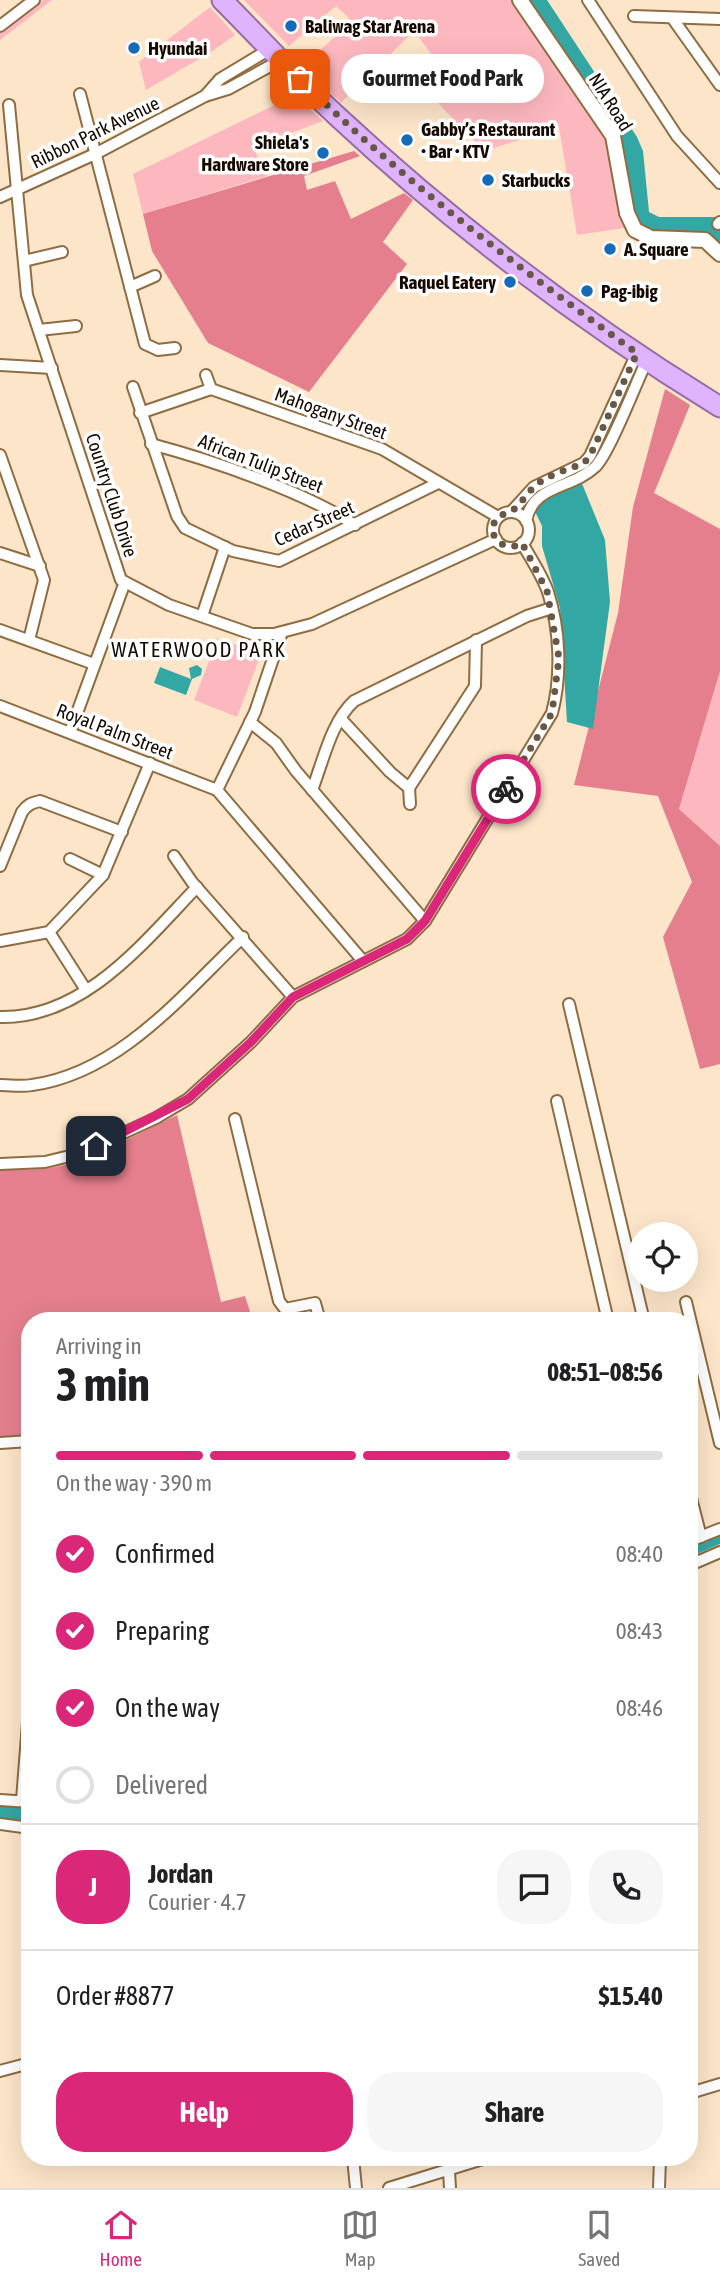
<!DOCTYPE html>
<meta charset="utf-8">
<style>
body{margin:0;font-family:"Asap Condensed",sans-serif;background:#f6f6f6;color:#202124;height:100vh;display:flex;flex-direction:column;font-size:26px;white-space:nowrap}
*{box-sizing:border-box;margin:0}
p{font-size:23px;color:#757577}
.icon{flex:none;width:38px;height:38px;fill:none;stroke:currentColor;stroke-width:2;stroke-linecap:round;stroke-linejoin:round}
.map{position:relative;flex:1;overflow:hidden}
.drawer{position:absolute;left:21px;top:1312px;width:677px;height:854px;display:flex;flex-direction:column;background:#fff;border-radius:28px;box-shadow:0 7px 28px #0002}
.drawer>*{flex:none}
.tools{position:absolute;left:628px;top:1222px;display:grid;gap:14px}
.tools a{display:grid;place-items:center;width:70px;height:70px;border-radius:50%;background:#fff;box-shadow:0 7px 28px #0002;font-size:35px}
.pin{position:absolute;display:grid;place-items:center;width:60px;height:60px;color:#fff;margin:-30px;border-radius:14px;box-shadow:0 4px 10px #0006}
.courier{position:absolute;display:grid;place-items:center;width:70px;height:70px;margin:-35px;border:5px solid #db2777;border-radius:50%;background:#fff;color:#222;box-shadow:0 2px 9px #0007}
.bubble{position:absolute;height:49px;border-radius:24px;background:#fff;box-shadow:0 7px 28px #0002;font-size:23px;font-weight:700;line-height:49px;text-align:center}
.head em{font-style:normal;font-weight:700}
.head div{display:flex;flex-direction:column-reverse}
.head{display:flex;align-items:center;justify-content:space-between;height:119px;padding:0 35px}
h1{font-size:46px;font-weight:700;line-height:52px}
.bar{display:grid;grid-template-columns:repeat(4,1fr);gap:10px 7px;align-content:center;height:84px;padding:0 35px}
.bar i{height:9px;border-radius:5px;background:#e0e0e0}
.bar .current{background:#db2777}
.bar p{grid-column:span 4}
.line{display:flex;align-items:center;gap:18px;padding:0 35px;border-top:2px solid #e0e0e0}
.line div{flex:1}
.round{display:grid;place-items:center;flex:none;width:74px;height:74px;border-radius:28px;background:#f6f6f6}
ol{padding:0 35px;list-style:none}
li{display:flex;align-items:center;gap:21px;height:77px}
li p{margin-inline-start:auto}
li .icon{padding:7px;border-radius:50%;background:#db2777;color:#fff;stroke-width:4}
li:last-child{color:#757577}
li i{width:38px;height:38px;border:4px solid #e0e0e0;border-radius:50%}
.cta{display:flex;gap:14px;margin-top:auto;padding:14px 35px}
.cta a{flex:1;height:80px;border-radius:28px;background:#db2777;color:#fff;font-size:28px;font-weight:700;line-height:80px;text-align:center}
.cta a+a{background:#f6f6f6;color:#202124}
.menu{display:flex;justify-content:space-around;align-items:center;height:98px;border-top:2px solid #e0e0e0;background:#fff;font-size:19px;color:#757577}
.menu a{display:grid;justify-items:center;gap:4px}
.menu .current{color:#db2777}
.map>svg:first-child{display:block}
.green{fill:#fdb8bf}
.forest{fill:#e57f8e}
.water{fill:#33a7a3}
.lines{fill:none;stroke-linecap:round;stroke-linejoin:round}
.minor-casing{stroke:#8f6c41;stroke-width:14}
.tertiary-casing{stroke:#8f6c41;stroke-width:18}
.trunk-casing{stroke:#956ca4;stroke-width:23}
.minor{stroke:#fff;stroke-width:10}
.tertiary{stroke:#fff;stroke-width:14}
.trunk{stroke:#e0b4fc;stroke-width:19}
.done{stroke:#665746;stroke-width:7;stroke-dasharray:0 12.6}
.route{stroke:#db2777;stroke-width:9}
.poi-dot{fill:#166bb9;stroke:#fff;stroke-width:2.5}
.labels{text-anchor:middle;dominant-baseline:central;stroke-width:7;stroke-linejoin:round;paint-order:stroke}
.poi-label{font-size:19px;font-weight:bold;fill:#160a00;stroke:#fff;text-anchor:start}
.street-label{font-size:19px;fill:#160a00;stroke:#fff}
.neighbourhood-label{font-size:21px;letter-spacing:2px;fill:#160a00;stroke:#fff}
</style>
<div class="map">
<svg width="720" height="2188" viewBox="0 0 720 2188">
<rect width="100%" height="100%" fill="#fce5c9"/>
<g class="green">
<path d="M 43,0 L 52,0 L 0,40 L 0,33 Z"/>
<path d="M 244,0 L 514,0 L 611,141 L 624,228 L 577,235 L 559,127 L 475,154 L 480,147 L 416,80 L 434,57 L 414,31 L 341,103 L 303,66 L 352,21 L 336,6 L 289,46 Z"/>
<path d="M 210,7 L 235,35 L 211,52 L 146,90 L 139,62 Z"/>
<path d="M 295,95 L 323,121 L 253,147 L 267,176 L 143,214 L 133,174 Z"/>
<path d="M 218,638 L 261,654 L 237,717 L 194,700 Z"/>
<path d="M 720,671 L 720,846 L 679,809 Z"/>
</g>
<g class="forest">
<path d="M 354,151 L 360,156 L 304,176 L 307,190 L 335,181 L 351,219 L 404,193 L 413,200 L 383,242 L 407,264 L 309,392 L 208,343 L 152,251 L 143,214 Z"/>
<path d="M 665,389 L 690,405 L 654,493 L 720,529 L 720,671 L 679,809 L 720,846 L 720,1064 L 700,1069 L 663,937 L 692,882 L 658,796 L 574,785 L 618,613 L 633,507 Z"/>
<path d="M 177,1115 L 221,1302 L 245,1296 L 253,1321 L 30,1321 L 30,1437 L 0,1438 L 0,1170 L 44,1169 L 81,1162 Z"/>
</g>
<g class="water">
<path d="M 526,0 L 547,0 L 637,137 L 643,151 L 649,212 L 659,217 L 715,217 L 720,222 L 720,247 L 642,230 L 629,208 L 622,142 Z"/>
<path d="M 581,481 L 605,540 L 610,602 L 593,729 L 567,722 L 560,608 L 542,546 L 542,526 L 532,505 Z"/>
<path d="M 197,665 L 202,669 L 201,675 L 192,679 L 186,695 L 154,683 L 160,667 L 191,679 L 189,668 Z"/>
<path d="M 720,1534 L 720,1544 L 690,1557 L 690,1545 Z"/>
<path d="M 0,1803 L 30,1807 L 30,1822 L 0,1818 Z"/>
</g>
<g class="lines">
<g class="minor-casing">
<g id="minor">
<path d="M 588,0 L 677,136 L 720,183"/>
<path d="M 634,16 L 720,19"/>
<path d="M 673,19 L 720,85"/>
<path d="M 0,26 L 34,0"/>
<path d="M 80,94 L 145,344 L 158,350 L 175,348"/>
<path d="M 205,96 L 220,79 L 270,49"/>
<path d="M 9,105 L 27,295 L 121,580 L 169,605 L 252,634 L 274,634 L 312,624 L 496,539"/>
<path d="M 0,197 L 95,154 L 205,96 L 228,89 L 281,60"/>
<path d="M 718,224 L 720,222"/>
<path d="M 24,261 L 62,252"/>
<path d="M 130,287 L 155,276"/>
<path d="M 39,330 L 76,326"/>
<path d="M 0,365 L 52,368"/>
<path d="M 206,375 L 211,389"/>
<path d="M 133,387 L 177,516 L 185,528 L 233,551 L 279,561 L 438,483"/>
<path d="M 140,413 L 211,389 L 382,449 L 498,517"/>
<path d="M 151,444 C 211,460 303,491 355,525"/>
<path d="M 0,455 L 44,580 L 29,640"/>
<path d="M 511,512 L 534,487 L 584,463 L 590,456 L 637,353"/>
<circle cx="511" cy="530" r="18"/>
<path d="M 526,521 C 533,484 572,489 595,467 C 609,454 637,381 647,360"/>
<path d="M 0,553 L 40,566"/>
<path d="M 202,616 L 225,547"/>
<path d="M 0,630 L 94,664"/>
<path d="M 0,706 L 217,790 L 363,961"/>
<path d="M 341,719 L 390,772 L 409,788 L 475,686 L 476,640"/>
<path d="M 250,722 L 276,743 L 296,771 L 425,921"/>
<path d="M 70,732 L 125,582"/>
<path d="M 409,788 L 410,804"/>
<path d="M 217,790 L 255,712 L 282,632"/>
<path d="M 312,790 C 323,762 331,722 354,701 L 527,616 L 552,608"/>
<path d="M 174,856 L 192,882 L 293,997"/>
<path d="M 70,859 L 103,875"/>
<path d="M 0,866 L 22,812 C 27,805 31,803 40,801 L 122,832"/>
<path d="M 49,932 L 86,990"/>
<path d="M 0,941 L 49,932 L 103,875 L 150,763"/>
<path d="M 569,1004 L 644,1321"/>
<path d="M 0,1017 C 84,1019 144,942 197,887"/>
<path d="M 0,1085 C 10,1085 22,1087 32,1085 C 120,1073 183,994 243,937"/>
<path d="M 557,1101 L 608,1321"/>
<path d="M 235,1119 L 279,1301 L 285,1309 L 315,1303 L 320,1321"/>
<path d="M 0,1164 L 45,1162 L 78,1154 L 156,1118 L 188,1099 L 251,1042 L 293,997 L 407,939 L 425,921 L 552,713 C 562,675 560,629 548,592 C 542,575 531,559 522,543"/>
<path d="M 686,1302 L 720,1443"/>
<path d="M 0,1443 L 30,1441"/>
<path d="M 690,1494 L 701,1537"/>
<path d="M 690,1541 L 720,1529"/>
<path d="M 690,1565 L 720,1552"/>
<path d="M 0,1800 L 30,1802"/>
<path d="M 22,1800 L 30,1697"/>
<path d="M 0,1824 L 30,1828"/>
<path d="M 0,2071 L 30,2063"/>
<path d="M 690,2093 L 720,2084"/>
<path d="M 353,2158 L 356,2188"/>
<path d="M 449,2171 L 450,2188"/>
<path d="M 389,2188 L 486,2158"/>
<path d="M 659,2188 L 660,2158"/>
</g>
</g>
<g class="tertiary-casing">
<path id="tertiary" d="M 520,0 L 613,136 L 627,213 L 635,230 L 651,238 L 705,240 L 720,254"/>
</g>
<g class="trunk-casing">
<path id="trunk" d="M 222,0 C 261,39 298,80 338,117 C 455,226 585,324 720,407"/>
</g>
<use href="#minor" class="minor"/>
<use href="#tertiary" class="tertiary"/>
<use href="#trunk" class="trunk"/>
</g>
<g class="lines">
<path class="done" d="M 300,79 C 403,181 519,268 637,353 L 590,456 L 584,463 C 569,469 547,475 535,486 C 527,493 521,504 513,510 C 507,514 499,514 495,521 C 486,539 507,553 522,543 L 547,591 L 559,658 L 552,713 L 506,789"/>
<path class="route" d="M 96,1146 L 188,1099 L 251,1042 L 293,997 L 407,939 L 425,921 L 506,789"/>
</g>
<g class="poi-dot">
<circle cx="291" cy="26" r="7"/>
<circle cx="134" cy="48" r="7"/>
<circle cx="407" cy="140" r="7"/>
<circle cx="323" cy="153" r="7"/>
<circle cx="488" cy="180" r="7"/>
<circle cx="610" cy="249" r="7"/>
<circle cx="510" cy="282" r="7"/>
<circle cx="587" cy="291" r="7"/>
</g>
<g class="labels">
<g class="poi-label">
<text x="305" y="26">Baliwag Star Arena</text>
<text x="148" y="48">Hyundai</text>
<text x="421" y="129">Gabby’s Restaurant<tspan x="421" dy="22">• Bar • KTV</tspan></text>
<text x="309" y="142" text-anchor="end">Shiela's<tspan x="309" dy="22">Hardware Store</tspan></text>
<text x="502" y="180">Starbucks</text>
<text x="624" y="249">A. Square</text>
<text x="496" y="282" text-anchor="end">Raquel Eatery</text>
<text x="601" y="291">Pag-ibig</text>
</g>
<g class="street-label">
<text transform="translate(611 102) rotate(58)">NIA Road</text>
<text transform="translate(95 132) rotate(-26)">Ribbon Park Avenue</text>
<text transform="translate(331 413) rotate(20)">Mahogany Street</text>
<text transform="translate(261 463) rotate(21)">African Tulip Street</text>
<text transform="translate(112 495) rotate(72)">Country Club Drive</text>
<text transform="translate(314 523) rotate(-24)">Cedar Street</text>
<text transform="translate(115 731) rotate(21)">Royal Palm Street</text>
</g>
<g class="neighbourhood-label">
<text x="199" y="649">WATERWOOD PARK</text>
</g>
</g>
</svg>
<div class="tools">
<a><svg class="icon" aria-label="locate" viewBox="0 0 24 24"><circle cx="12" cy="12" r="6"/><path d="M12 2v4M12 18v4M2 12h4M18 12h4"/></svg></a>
</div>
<div class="pin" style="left:300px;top:79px;background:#ea580c"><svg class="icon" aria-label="bag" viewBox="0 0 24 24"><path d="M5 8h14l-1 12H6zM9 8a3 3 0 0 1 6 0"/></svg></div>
<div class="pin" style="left:96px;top:1146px;background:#1f2937"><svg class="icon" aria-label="home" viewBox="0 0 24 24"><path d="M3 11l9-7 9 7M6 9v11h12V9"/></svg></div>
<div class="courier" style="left:506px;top:789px"><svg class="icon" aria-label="bike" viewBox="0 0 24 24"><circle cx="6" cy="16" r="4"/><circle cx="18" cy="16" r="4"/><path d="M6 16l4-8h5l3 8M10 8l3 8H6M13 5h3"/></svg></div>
<div class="bubble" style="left:341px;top:54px;width:203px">Gourmet Food Park</div>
<section class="drawer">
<div class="head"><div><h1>3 min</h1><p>Arriving in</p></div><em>08:51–08:56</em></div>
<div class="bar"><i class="current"></i><i class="current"></i><i class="current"></i><i></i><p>On the way · 390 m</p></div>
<ol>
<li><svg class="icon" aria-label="check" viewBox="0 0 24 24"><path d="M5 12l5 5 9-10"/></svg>Confirmed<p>08:40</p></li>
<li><svg class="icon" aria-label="check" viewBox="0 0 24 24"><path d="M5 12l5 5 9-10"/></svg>Preparing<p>08:43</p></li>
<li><svg class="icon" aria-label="check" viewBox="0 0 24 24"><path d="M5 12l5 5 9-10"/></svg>On the way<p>08:46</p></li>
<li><i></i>Delivered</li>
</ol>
<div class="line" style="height:126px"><b class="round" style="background:#db2777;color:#fff">J</b><div><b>Jordan</b><p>Courier · 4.7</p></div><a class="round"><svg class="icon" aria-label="chat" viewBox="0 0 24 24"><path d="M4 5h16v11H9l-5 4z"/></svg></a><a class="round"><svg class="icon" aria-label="phone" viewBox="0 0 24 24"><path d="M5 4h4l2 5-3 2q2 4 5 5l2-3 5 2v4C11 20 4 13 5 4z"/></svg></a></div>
<div class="line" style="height:91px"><div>Order #8877</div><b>$15.40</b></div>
<div class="cta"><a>Help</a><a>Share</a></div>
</section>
</div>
<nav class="menu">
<a class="current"><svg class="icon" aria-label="home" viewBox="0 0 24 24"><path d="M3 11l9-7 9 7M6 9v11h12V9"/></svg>Home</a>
<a><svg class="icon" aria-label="map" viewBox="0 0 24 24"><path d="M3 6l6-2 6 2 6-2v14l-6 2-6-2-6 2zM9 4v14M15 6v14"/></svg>Map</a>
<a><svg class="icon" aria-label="saved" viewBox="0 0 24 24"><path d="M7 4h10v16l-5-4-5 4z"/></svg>Saved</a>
</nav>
